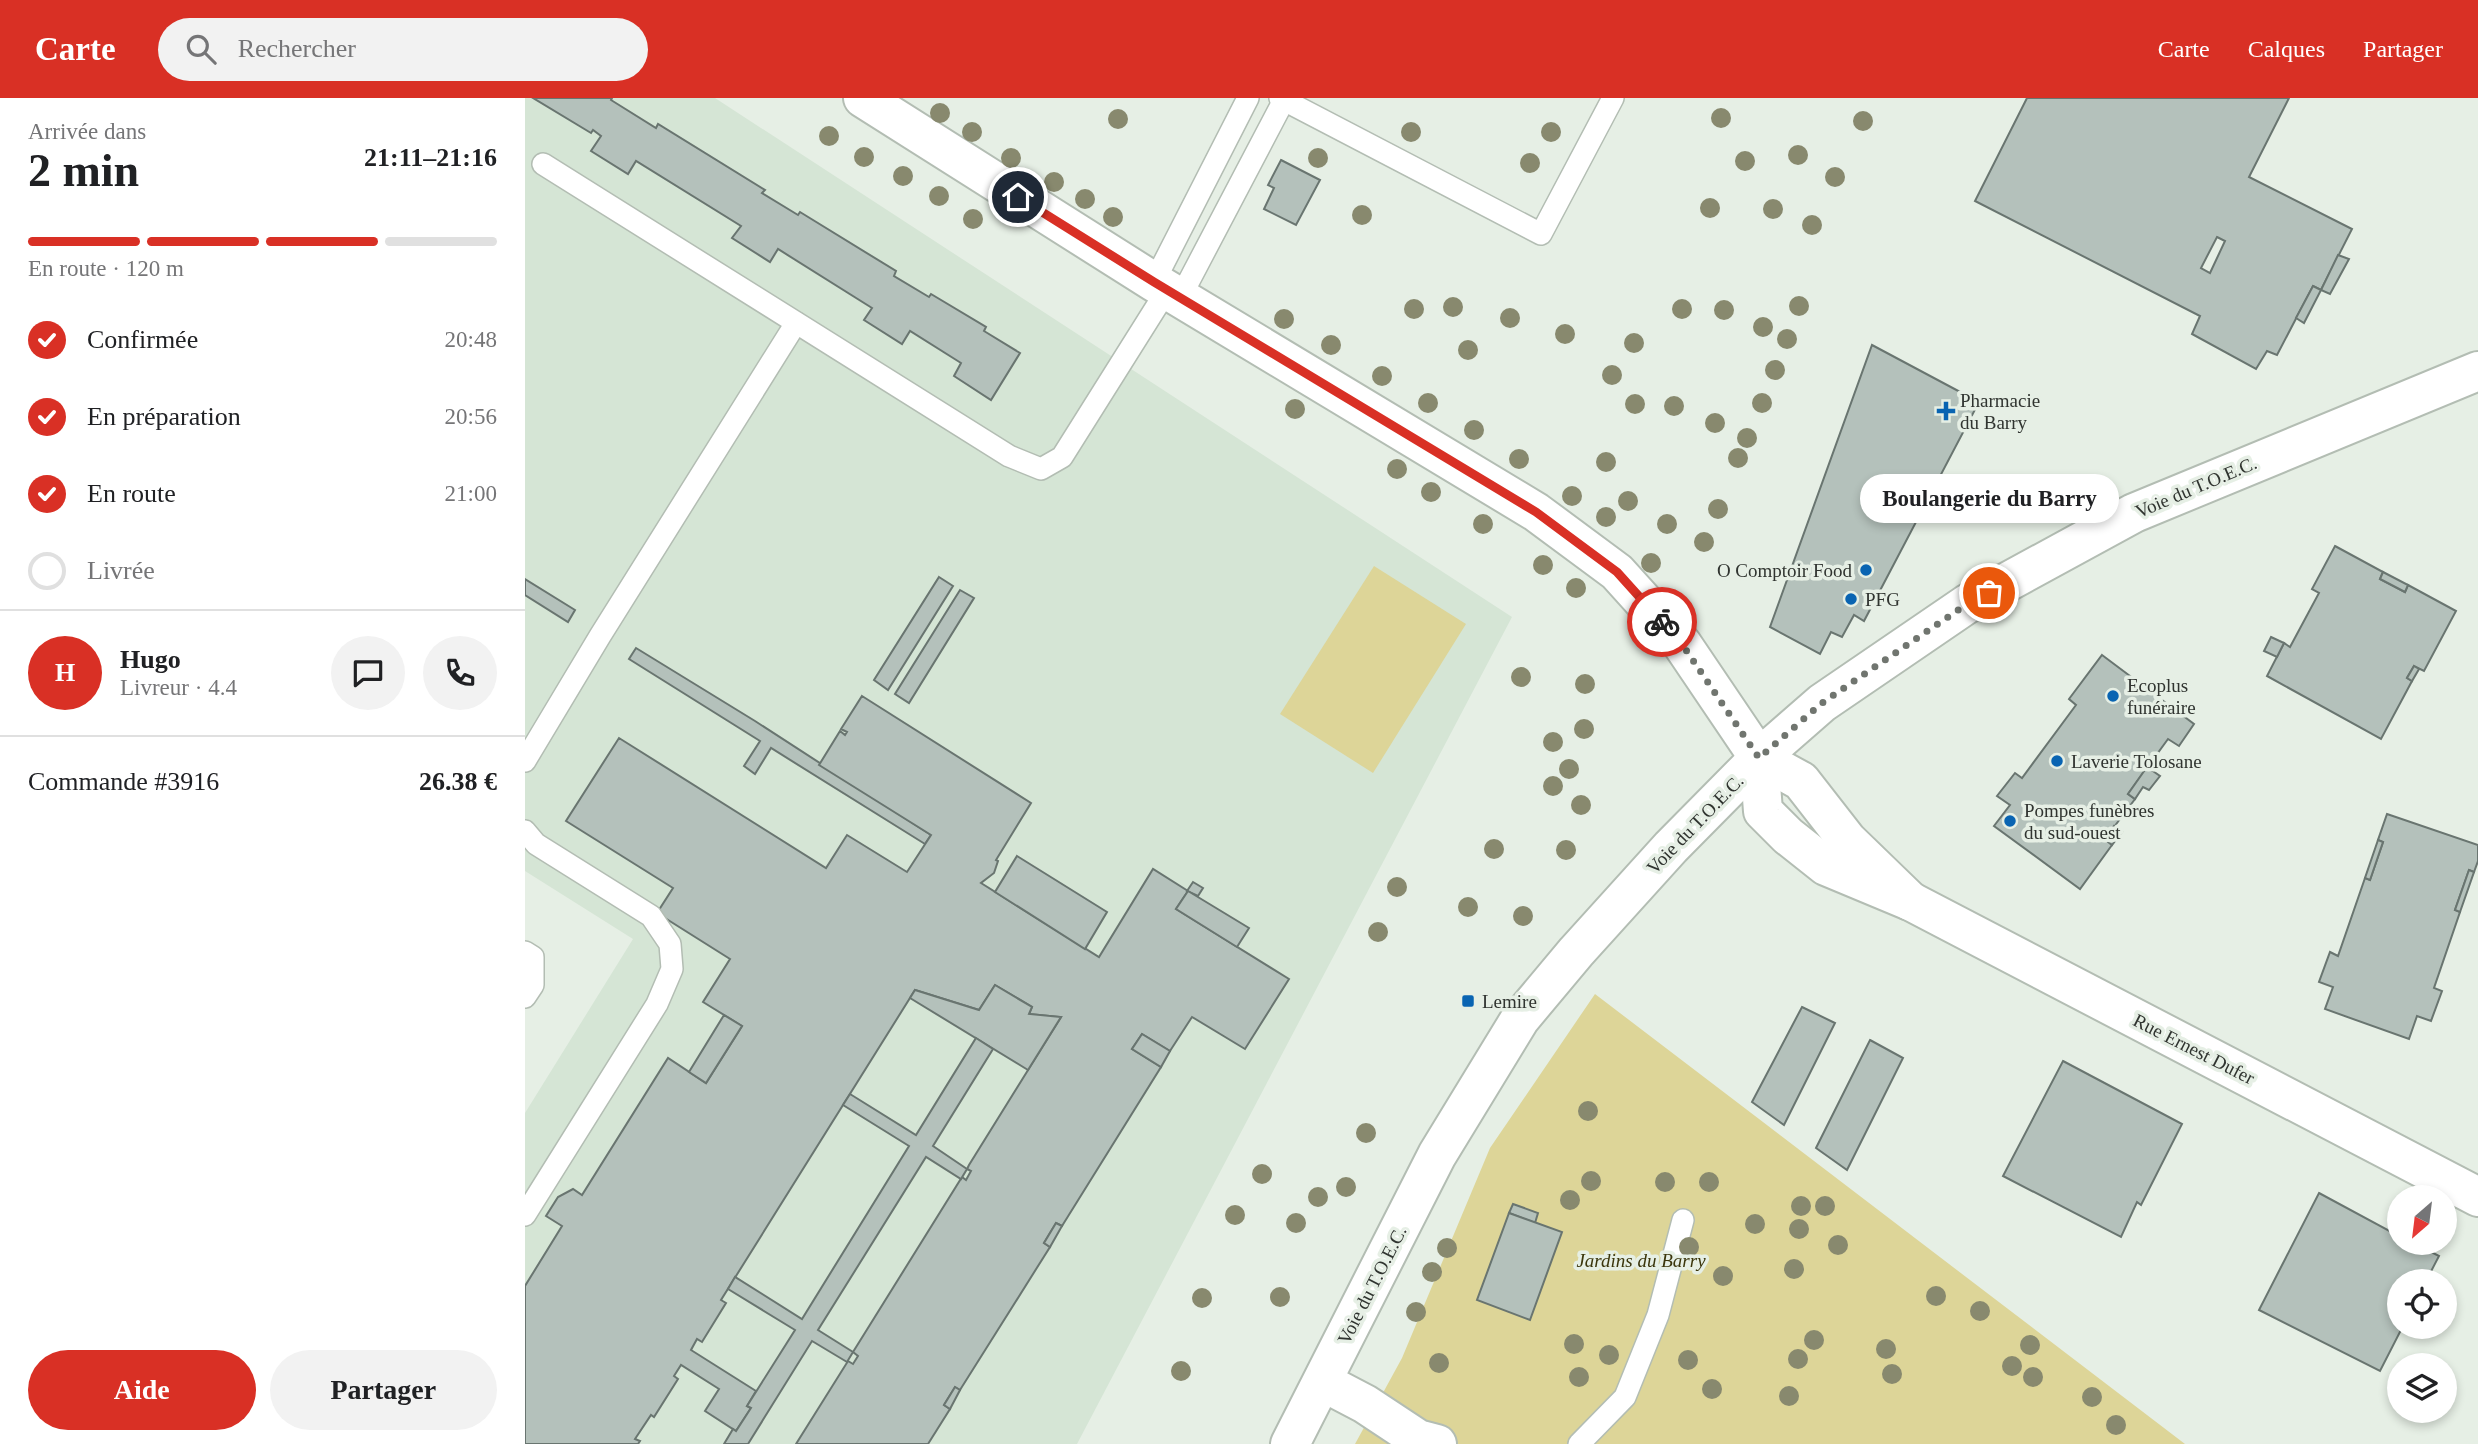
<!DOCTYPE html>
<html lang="fr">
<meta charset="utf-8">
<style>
body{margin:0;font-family:"Times New Roman",serif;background:#f2f2f2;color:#202124;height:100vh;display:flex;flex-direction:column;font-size:26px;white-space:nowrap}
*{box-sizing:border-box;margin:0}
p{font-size:23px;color:#757577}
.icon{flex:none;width:38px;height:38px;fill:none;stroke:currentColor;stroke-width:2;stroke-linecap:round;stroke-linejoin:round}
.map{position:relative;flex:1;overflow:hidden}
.side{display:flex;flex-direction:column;background:#fff;width:525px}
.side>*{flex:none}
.needle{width:46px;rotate:208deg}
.buttons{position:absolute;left:1862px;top:1087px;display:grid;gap:14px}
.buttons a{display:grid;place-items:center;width:70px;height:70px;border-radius:50%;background:#fff;box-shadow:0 4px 10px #0003;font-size:35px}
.pin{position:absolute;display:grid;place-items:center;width:60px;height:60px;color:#fff;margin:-30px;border:4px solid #fff;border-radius:50%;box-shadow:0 2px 7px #0007}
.courier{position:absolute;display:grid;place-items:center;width:70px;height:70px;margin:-35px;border:5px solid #d93025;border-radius:50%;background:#fff;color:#222;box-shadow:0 2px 9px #0007}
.bubble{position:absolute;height:49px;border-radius:24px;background:#fff;box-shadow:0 4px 10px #0003;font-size:23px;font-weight:600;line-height:49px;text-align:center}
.headline em{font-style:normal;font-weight:600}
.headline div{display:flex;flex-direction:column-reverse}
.headline{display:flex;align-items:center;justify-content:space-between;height:119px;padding:0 28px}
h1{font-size:46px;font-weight:600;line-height:52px}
.bar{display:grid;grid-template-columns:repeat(4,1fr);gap:10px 7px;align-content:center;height:84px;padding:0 28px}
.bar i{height:9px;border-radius:5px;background:#e0e0e0}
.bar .current{background:#d93025}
.bar p{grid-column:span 4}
.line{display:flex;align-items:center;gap:18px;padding:0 28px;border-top:2px solid #e0e0e0}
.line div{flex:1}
.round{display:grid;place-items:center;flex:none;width:74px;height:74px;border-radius:37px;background:#f2f2f2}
ol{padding:0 28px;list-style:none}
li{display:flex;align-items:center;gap:21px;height:77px}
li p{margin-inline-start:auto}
li .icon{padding:7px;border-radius:50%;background:#d93025;color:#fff;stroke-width:4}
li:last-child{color:#757577}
li i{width:38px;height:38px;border:4px solid #e0e0e0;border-radius:50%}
.action{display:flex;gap:14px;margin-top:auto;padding:14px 28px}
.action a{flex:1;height:80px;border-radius:42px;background:#d93025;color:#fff;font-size:28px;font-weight:600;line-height:80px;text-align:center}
.action a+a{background:#f2f2f2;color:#202124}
header{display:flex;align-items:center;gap:42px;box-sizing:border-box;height:98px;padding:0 35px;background:#d93025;color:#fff}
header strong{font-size:33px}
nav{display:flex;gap:38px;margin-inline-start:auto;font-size:24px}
.search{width:490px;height:63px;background:#f2f2f2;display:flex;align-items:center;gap:18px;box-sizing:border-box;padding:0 24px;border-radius:38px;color:#757577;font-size:26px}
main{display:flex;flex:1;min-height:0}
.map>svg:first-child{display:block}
.built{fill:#d5e5d5}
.green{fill:#ddd598}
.building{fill:#b4c1bb;stroke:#697570;stroke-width:2;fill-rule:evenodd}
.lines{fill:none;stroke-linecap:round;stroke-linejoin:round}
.service-casing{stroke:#b3bdb3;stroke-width:24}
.minor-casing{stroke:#b3bdb3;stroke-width:42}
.tertiary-casing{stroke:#b3bdb3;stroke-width:42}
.service{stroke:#fff;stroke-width:21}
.minor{stroke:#fff;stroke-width:38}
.tertiary{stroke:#fff;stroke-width:38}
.tree{fill:#88896e}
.done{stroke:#70756f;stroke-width:7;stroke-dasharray:0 12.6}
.route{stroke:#d93025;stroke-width:9}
.poi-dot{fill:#0964b2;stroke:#e6efe5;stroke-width:2.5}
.labels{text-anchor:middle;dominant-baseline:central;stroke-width:7;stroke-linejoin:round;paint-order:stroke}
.poi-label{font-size:19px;fill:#303430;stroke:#e6efe5;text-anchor:start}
.street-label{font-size:19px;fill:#303430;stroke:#e6efe5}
.park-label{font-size:19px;font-style:italic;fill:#3b360c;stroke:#e6efe5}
</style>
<header>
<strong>Carte</strong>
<div class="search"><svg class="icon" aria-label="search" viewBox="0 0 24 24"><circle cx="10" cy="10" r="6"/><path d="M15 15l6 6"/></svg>Rechercher</div>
<nav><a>Carte</a><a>Calques</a><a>Partager</a></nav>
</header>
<main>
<section class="side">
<div class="headline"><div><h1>2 min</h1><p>Arrivée dans</p></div><em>21:11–21:16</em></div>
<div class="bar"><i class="current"></i><i class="current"></i><i class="current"></i><i></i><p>En route · 120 m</p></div>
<ol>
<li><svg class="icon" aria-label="check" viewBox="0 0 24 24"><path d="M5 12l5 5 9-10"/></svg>Confirmée<p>20:48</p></li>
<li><svg class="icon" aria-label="check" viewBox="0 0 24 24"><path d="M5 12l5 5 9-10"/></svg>En préparation<p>20:56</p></li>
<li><svg class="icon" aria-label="check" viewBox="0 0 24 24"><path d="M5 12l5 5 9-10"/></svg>En route<p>21:00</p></li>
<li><i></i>Livrée</li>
</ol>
<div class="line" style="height:126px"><b class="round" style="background:#d93025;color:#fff">H</b><div><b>Hugo</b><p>Livreur · 4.4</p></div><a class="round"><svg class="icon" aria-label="chat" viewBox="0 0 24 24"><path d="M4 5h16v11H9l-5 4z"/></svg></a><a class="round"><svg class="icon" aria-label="phone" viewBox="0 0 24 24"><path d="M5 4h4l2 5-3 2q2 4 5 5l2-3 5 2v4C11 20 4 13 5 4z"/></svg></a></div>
<div class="line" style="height:91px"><div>Commande #3916</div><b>26.38 €</b></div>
<div class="action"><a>Aide</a><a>Partager</a></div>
</section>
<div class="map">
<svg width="1953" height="1346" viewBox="0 0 1953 1346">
<rect width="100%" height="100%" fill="#e6efe5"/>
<path class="built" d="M 0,0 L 190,0 L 987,519 L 552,1346 L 0,1346 L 0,1015 L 108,841 L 0,773 Z"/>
<g class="green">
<path d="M 849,468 L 941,526 L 848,675 L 755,616 Z"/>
<path d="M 1070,896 L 1660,1346 L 830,1346 L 877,1260 L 965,1050 Z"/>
</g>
<g class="building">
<path d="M 8,0 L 87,0 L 86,2 L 131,30 L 133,26 L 240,92 L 237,95 L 273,117 L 275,114 L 371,173 L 369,178 L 404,199 L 406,196 L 461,229 L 459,233 L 495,255 L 466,302 L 429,278 L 436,265 L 385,233 L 377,246 L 339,222 L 347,210 L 253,151 L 245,164 L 207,140 L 216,128 L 111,63 L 103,76 L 66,53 L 76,38 L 68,32 L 66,35 Z"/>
<path d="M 1502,0 L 1764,0 L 1724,79 L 1827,131 L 1796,192 L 1788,188 L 1752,257 L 1742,253 L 1731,271 L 1667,236 L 1675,218 L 1450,103 ZM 1692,139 L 1700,143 L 1685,175 L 1676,170 Z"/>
<path d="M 756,62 L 795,82 L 771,127 L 739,111 L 749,90 L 743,87 Z"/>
<path d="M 1813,157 L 1824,161 L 1805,196 L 1796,192 Z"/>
<path d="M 1788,188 L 1796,192 L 1779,225 L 1771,220 Z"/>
<path d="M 1347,247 L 1454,304 L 1339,523 L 1329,517 L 1317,539 L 1306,534 L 1295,556 L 1245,529 Z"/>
<path d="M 1810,448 L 1858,474 L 1855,481 L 1880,494 L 1883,487 L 1931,513 L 1899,573 L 1889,568 L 1882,580 L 1887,583 L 1856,641 L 1742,578 L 1759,545 L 1765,549 L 1794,495 L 1787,491 Z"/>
<path d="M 1858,474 L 1883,487 L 1880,494 L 1855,481 Z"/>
<path d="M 414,479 L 428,488 L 363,592 L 349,582 Z"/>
<path d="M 0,481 L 50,512 L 43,524 L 0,497 Z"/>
<path d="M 435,492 L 449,500 L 384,605 L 370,596 Z"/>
<path d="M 1746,539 L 1759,545 L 1752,559 L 1739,553 Z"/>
<path d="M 111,550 L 230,623 L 406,737 L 400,746 L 246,650 L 230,676 L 219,668 L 235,643 L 104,561 Z"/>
<path d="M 1577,557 L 1669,626 L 1654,648 L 1643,641 L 1603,696 L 1610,701 L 1580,741 L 1587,747 L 1555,791 L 1469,728 L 1485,707 L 1472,698 L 1490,675 L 1497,680 L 1551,607 L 1544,601 Z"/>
<path d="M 1889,568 L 1894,571 L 1887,583 L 1882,580 Z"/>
<path d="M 337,598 L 506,705 L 471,762 L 473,763 L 469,775 L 456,785 L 574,859 L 628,771 L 663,793 L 651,811 L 764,881 L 720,951 L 667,919 L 645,953 L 617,936 L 607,951 L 636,969 L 537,1128 L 531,1125 L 519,1145 L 525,1149 L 435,1292 L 430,1289 L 419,1307 L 425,1311 L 403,1346 L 271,1346 L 323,1263 L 328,1266 L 333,1258 L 328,1254 L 437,1079 L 441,1082 L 446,1073 L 442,1071 L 444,1067 L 536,919 L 504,916 L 507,909 L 470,887 L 454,912 L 390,892 L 196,1202 L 201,1205 L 177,1244 L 172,1241 L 166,1252 L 231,1293 L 222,1308 L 226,1310 L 211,1333 L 180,1313 L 194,1291 L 156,1267 L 149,1278 L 153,1281 L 129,1319 L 126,1317 L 110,1341 L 115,1343 L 113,1346 L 0,1346 L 0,1188 L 37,1128 L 21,1118 L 33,1099 L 48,1091 L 57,1097 L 143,960 L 181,985 L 217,928 L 178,904 L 205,861 L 132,815 L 148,790 L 41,723 L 94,640 L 301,770 L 322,737 L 382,774 L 406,737 L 294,667 L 315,633 L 320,637 L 322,634 L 316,631 Z"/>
<path d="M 1622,669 L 1635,678 L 1624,692 L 1618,689 L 1610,701 L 1603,696 Z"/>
<path d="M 1862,716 L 1953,747 L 1953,763 L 1949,774 L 1944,772 L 1930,812 L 1935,814 L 1909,890 L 1917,893 L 1906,923 L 1892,918 L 1884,941 L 1800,911 L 1808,889 L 1794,884 L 1805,854 L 1813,858 L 1840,780 L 1845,782 L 1858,744 L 1853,742 Z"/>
<path d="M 1589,728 L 1597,734 L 1587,747 L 1580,741 Z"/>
<path d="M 1853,742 L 1858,744 L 1845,782 L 1840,780 Z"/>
<path d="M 492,758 L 582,814 L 560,851 L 470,794 Z"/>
<path d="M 1944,772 L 1949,774 L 1935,814 L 1930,812 Z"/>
<path d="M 668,784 L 678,790 L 673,798 L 662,793 Z"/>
<path d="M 663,793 L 724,830 L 712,849 L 651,811 Z"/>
<path d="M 470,887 L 507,909 L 504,916 L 536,919 L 503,972 L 385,900 L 390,892 L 454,912 Z"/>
<path d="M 1277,909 L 1310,925 L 1259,1027 L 1227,1004 Z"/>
<path d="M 199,917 L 217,928 L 181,985 L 164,974 Z"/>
<path d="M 617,936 L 645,953 L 636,969 L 607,951 Z"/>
<path d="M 451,940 L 468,951 L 408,1048 L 442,1071 L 436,1081 L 401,1059 L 293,1232 L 328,1254 L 322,1264 L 287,1243 L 223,1346 L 199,1346 L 208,1331 L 211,1333 L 226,1310 L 222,1308 L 270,1232 L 203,1191 L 210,1179 L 277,1221 L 384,1048 L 318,1007 L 325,996 L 391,1037 Z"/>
<path d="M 1345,942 L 1378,960 L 1322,1072 L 1291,1050 Z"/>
<path d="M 1538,963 L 1657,1026 L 1616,1107 L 1612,1104 L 1596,1139 L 1478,1078 Z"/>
<path d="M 1794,1095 L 1874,1138 L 1874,1144 L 1887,1144 L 1914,1158 L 1901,1183 L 1874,1183 L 1874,1228 L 1878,1228 L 1855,1273 L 1734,1212 Z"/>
<path d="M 988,1106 L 1013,1115 L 1010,1125 L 984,1115 Z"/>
<path d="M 984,1115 L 1037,1134 L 1005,1222 L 952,1202 Z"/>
<path d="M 531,1125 L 537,1128 L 525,1149 L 519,1145 Z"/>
<path d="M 430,1289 L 435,1292 L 425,1311 L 419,1307 Z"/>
</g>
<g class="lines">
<g class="service-casing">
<g id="service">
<path d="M 755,0 L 1016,136 L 1088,0"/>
<path d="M 18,66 L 484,358 L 516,371 L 537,359 L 642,192"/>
<path d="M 629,184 L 723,0"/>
<path d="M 655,200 L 759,2"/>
<path d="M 0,663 L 75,538 L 271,225"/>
<path d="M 0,733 L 11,746 L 126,818 L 145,846 L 147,871 L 132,906 L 0,1117"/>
<path d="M 0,854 L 8,859 L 8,887 L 0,899"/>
<path d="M 1054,1346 L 1100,1299 L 1133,1217 L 1158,1122"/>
</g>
</g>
<g class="minor-casing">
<g id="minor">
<path d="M 338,0 L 629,184 L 1011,414 L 1092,474 L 1157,546 L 1234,660 L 1276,683 L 1322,742 L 1385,803"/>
<path d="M 1234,660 L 1238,713 L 1263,738 L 1301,768 L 1385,803 L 1953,1099"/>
<path d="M 798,1284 L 840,1306 L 893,1341 L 912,1346"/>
</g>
</g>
<g class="tertiary-casing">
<path id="tertiary" d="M 765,1346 L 912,1057 L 995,921 L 1051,854 L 1146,749 L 1234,660 L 1297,605 L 1442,506 L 1609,415 L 1953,273"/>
</g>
<use href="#service" class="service"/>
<use href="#minor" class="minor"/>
<use href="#tertiary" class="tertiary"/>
</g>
<g class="tree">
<circle cx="415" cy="15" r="10"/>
<circle cx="1196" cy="20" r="10"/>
<circle cx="593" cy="21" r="10"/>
<circle cx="1338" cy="23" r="10"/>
<circle cx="447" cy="34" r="10"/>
<circle cx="886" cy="34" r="10"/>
<circle cx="1026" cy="34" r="10"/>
<circle cx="304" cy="38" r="10"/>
<circle cx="1273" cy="57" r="10"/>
<circle cx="339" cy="59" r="10"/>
<circle cx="486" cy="60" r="10"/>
<circle cx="793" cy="60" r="10"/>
<circle cx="1220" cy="63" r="10"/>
<circle cx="1005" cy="65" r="10"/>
<circle cx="378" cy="78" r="10"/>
<circle cx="1310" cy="79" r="10"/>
<circle cx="529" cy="84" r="10"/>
<circle cx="414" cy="98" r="10"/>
<circle cx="560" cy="101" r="10"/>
<circle cx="1185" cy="110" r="10"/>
<circle cx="1248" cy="111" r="10"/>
<circle cx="837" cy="117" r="10"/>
<circle cx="588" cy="119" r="10"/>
<circle cx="448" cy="121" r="10"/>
<circle cx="1287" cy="127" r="10"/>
<circle cx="1274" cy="208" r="10"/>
<circle cx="928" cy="209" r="10"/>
<circle cx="889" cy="211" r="10"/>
<circle cx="1157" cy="211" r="10"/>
<circle cx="1199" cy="212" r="10"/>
<circle cx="985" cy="220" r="10"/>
<circle cx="759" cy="221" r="10"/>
<circle cx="1238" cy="229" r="10"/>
<circle cx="1040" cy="236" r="10"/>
<circle cx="1262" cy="241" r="10"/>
<circle cx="1109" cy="245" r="10"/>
<circle cx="806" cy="247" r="10"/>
<circle cx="943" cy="252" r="10"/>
<circle cx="1250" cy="272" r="10"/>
<circle cx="1087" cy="277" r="10"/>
<circle cx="857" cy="278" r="10"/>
<circle cx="903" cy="305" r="10"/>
<circle cx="1237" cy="305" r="10"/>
<circle cx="1110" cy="306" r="10"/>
<circle cx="1149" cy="308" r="10"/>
<circle cx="770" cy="311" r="10"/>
<circle cx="1190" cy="325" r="10"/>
<circle cx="949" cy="332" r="10"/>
<circle cx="1222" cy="340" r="10"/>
<circle cx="1213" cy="360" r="10"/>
<circle cx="994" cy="361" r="10"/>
<circle cx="1081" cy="364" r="10"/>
<circle cx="872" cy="371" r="10"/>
<circle cx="906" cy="394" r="10"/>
<circle cx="1047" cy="398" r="10"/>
<circle cx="1103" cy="403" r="10"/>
<circle cx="1193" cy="411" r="10"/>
<circle cx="1081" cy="419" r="10"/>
<circle cx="958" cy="426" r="10"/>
<circle cx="1142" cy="426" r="10"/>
<circle cx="1179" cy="444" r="10"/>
<circle cx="1126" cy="465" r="10"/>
<circle cx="1018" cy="467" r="10"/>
<circle cx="1051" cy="490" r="10"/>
<circle cx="996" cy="579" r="10"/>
<circle cx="1060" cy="586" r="10"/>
<circle cx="1059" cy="631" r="10"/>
<circle cx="1028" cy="644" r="10"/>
<circle cx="1044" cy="671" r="10"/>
<circle cx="1028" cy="688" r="10"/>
<circle cx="1056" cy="707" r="10"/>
<circle cx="969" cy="751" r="10"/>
<circle cx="1041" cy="752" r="10"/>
<circle cx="872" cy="789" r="10"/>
<circle cx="943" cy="809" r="10"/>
<circle cx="998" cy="818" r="10"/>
<circle cx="853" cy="834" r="10"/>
<circle cx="1063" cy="1013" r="10"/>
<circle cx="841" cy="1035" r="10"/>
<circle cx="737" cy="1076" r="10"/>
<circle cx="1066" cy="1083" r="10"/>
<circle cx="1140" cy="1084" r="10"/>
<circle cx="1184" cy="1084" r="10"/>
<circle cx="821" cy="1089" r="10"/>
<circle cx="793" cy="1099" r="10"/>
<circle cx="1045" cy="1102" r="10"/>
<circle cx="1276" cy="1108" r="10"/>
<circle cx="1300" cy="1108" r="10"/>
<circle cx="710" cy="1117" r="10"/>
<circle cx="771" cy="1125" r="10"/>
<circle cx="1230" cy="1126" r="10"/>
<circle cx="1274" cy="1131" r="10"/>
<circle cx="1313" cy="1147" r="10"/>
<circle cx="1164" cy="1149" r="10"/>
<circle cx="922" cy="1150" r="10"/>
<circle cx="1269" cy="1171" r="10"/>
<circle cx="907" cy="1174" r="10"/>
<circle cx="1198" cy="1178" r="10"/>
<circle cx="1411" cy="1198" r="10"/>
<circle cx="755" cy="1199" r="10"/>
<circle cx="677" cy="1200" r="10"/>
<circle cx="1455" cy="1213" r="10"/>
<circle cx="891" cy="1214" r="10"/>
<circle cx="1289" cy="1242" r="10"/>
<circle cx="1049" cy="1246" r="10"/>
<circle cx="1505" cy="1247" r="10"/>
<circle cx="1361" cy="1251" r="10"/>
<circle cx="1084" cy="1257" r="10"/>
<circle cx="1273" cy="1261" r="10"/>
<circle cx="1163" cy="1262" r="10"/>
<circle cx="914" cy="1265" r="10"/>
<circle cx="1487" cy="1268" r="10"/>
<circle cx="656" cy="1273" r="10"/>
<circle cx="1367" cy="1276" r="10"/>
<circle cx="1054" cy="1279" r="10"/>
<circle cx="1508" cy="1279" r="10"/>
<circle cx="1187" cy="1291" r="10"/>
<circle cx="1264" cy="1298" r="10"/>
<circle cx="1567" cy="1299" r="10"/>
<circle cx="1591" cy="1327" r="10"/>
</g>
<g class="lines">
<path class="done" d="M 1137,524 L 1157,546 L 1234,660 L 1297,605 L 1442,506 L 1464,495"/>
<path class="route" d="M 493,99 L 629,184 L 1011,414 L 1092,474 L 1137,524"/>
</g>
<g class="poi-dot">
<path d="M1417.5 302.5h7v7h7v7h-7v7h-7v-7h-7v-7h7z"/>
<circle cx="1341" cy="472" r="7"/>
<circle cx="1326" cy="501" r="7"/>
<circle cx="1588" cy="598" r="7"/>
<circle cx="1532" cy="663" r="7"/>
<circle cx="1485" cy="723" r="7"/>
<rect x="936" y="896" width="14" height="14" rx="3.5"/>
</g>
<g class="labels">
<g class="poi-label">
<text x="1435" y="302">Pharmacie<tspan x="1435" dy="22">du Barry</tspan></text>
<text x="1327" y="472" text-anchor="end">O Comptoir Food</text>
<text x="1340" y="501">PFG</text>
<text x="1602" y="587">Ecoplus<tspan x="1602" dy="22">funéraire</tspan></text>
<text x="1546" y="663">Laverie Tolosane</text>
<text x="1499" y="712">Pompes funèbres<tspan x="1499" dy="22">du sud-ouest</tspan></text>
<text x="957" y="903">Lemire</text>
</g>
<g class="street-label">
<text transform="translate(1671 389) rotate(-23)">Voie du T.O.E.C.</text>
<text transform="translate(1170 726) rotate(-46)">Voie du T.O.E.C.</text>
<text transform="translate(1669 951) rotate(27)">Rue Ernest Dufer</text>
<text transform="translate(847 1187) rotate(-63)">Voie du T.O.E.C.</text>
</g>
<g class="park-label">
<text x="1116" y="1162">Jardins du Barry</text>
</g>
</g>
</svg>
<div class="buttons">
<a><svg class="needle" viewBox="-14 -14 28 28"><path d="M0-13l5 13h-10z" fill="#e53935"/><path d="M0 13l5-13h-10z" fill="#757577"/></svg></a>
<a><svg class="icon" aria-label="locate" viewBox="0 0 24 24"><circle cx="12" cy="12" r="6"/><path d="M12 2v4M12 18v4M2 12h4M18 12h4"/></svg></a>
<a><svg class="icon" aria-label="layers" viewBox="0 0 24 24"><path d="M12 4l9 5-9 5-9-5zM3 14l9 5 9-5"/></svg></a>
</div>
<div class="pin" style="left:1464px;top:495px;background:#ea580c"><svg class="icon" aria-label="bag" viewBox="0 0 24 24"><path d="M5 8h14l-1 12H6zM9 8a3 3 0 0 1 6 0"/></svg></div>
<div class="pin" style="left:493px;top:99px;background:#1f2937"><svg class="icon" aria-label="home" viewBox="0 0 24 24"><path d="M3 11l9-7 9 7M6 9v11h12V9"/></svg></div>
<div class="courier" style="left:1137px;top:524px"><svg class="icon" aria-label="bike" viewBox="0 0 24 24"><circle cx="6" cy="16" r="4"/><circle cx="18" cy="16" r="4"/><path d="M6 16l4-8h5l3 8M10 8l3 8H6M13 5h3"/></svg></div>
<div class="bubble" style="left:1335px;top:376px;width:259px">Boulangerie du Barry</div>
</div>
</main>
